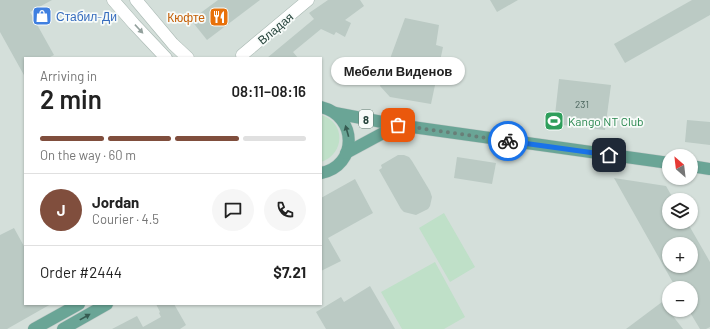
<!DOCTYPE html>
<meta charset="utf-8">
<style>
body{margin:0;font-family:Barlow,sans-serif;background:#f6f6f6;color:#222;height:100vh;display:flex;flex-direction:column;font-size:15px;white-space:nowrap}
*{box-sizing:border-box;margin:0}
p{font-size:13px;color:#767676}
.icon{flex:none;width:22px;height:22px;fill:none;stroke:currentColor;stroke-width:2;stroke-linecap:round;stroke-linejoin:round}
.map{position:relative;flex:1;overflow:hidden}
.details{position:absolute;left:24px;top:57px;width:298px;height:248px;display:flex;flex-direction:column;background:#fff;border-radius:0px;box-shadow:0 1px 3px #0004}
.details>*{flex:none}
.needle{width:26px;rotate:332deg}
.fabs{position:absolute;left:662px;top:149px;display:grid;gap:8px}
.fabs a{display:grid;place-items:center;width:36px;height:36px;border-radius:50%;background:#fff;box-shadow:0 1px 3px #0004;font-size:20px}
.pin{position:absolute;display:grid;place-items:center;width:34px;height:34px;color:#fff;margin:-17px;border-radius:8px;box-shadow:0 2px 6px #0006}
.courier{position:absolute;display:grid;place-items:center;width:40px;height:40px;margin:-20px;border:3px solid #1a73e8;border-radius:50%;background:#fff;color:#222;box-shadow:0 1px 5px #0007}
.bubble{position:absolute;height:28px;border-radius:14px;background:#fff;box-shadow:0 1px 3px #0004;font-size:13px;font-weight:600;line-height:28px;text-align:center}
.head em{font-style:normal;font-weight:600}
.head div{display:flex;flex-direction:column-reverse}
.head{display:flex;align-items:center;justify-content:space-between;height:68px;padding:0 16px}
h1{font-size:26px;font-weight:600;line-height:30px}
.bar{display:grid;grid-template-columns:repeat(4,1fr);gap:6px 4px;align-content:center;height:48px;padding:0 16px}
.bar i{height:5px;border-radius:3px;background:#e0e0e0}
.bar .active{background:#804e3d}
.bar p{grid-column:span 4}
.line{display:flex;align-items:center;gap:10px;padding:0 16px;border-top:1px solid #e0e0e0}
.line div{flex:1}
.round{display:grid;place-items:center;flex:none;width:42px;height:42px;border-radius:21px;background:#f6f6f6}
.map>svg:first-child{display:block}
.built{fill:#d4dfda;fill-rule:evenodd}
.green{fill:#bfe0c8}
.building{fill:#bbcac4;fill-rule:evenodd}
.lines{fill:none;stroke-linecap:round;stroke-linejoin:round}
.minor-casing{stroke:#a8b8b2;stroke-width:13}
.major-casing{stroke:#c2cac8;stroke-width:13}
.minor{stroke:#fff;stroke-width:12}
.major{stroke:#6aa596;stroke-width:12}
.oneway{fill:#92a09c}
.oneway2{fill:#365b51}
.done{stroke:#687f78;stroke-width:4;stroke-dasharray:0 7.2}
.route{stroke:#1a73e8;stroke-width:5}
.labels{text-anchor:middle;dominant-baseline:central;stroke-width:3.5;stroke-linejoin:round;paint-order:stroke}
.number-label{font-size:10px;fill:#4a645c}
.shield{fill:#f7fbf9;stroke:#637a73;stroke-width:1}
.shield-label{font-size:11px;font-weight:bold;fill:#24423a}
.shop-label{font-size:12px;fill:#366cbe;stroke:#f7fbf9;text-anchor:start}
.food-label{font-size:12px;fill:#c56008;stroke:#f7fbf9;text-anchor:end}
.street-label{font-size:12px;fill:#24423a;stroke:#f7fbf9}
.leisure-label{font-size:12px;fill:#27864d;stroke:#f7fbf9;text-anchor:start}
</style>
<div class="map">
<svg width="710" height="329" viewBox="0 0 710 329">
<rect width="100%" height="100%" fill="#e6efeb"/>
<path class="built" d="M 0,0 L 710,0 L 710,329 L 0,329 ZM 25,58 L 321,58 L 321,304 L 25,304 ZM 669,156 L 691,156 L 691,178 L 669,178 ZM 669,200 L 691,200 L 691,222 L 669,222 ZM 669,244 L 691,244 L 691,266 L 669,266 ZM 669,288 L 691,288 L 691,310 L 669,310 Z"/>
<g class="green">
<path d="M 321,115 C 346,122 345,154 321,162 Z"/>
<path d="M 444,213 L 475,267 L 450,282 L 419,228 Z"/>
<path d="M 435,262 L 465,317 L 444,329 L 402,329 L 381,292 Z"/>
</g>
<g class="building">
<path d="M 0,0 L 52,0 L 30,12 L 54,55 L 48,58 L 25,58 L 25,77 L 0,32 Z"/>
<path d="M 218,0 L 260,0 L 207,40 L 191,20 Z"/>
<path d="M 328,0 L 360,0 L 364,6 L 345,20 L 351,23 L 345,37 L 336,32 L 334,35 L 321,29 L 293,52 L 298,58 L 267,58 L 314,19 L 309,13 Z"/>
<path d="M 490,0 L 518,0 L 497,12 Z"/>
<path d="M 692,0 L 710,0 L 710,15 L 625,63 L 614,44 Z"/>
<path d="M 405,18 L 439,25 L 436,45 L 443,47 L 431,104 L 390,97 L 380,86 Z"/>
<path d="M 559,79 L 611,85 L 605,130 L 554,124 Z"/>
<path d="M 687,120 L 710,122 L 710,145 L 685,142 Z"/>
<path d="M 398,155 L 404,155 L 409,157 L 412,161 L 430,191 L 432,197 L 430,206 L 428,209 L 416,215 L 404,212 L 401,209 L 379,170 L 382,168 L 381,165 Z"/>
<path d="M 457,157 L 496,163 L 492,184 L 454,178 Z"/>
<path d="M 614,178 L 666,186 L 674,200 L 669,200 L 669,222 L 687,222 L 710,262 L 710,327 L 706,329 L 700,329 L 691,314 L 691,288 L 676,288 ZM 669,244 L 691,244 L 691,266 L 669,266 Z"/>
<path d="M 355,179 L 373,213 L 328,238 L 341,261 L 321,271 L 321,198 Z"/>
<path d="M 14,228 L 25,248 L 25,304 L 51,304 L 7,329 L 0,329 L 0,235 Z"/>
<path d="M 370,286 L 395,329 L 326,329 L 316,312 L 341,297 L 344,302 Z"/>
<path d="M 662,302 L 683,329 L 626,329 Z"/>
<path d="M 156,304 L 174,304 L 186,325 L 180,329 L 112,329 L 137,316 L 143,327 L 161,317 L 159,313 L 160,312 Z"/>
</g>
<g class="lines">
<g class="minor-casing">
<g id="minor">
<path d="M 113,0 L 134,24 L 166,58"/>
<path d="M 136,0 L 173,44 L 188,58"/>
<path d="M 242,55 L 308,0"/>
</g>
</g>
<g class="major-casing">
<g id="major">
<path d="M 321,107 C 358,116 358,166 321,173"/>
<path d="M 335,113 L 398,125 L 669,163"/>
<path d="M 346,153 L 398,125"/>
<path d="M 691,166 L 710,169"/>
<path d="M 34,329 L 79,304"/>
<path d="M 63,329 L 107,304"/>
</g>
</g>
<use href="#minor" class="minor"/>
<use href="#major" class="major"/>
</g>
<defs><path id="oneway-solid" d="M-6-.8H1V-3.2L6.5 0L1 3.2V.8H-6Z"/></defs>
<use class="oneway" href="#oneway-solid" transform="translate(139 29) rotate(47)"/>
<g class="oneway2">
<use href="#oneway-solid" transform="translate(347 131) rotate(-106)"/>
<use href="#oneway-solid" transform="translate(85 317) rotate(-29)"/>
</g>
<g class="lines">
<path class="done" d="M 398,125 L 508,141"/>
<path class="route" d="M 508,141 L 609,155"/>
</g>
<defs>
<g id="shop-square" transform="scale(1)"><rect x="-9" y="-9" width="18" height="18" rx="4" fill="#3f7fe0" stroke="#f7fbf9"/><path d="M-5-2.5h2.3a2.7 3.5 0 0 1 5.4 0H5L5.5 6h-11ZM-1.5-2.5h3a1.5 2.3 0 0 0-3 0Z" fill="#fff"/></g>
<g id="restaurant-square" transform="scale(1)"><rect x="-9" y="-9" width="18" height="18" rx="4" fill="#e8710a" stroke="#f7fbf9"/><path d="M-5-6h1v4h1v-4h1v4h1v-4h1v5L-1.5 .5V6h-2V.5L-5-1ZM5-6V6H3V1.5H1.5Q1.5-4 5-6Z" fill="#fff"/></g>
<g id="stadium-square" transform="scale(1)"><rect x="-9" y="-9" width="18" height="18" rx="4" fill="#2e9e5b" stroke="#f7fbf9"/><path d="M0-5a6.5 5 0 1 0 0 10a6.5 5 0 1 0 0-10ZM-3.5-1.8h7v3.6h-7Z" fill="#fff"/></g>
</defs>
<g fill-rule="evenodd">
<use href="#shop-square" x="42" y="16"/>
<use href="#restaurant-square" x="219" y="17"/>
<use href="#stadium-square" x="554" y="121"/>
</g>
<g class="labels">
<g class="number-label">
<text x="582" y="104">231</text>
</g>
<rect class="shield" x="359" y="110" width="14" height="18" rx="3"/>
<g class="shield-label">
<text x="366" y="119">8</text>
</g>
<g class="shop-label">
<text x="56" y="16">Стабил-Ди</text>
</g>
<g class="food-label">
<text x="205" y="17">Кюфте</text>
</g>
<g class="street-label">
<text transform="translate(275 28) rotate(-40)">Владая</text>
</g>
<g class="leisure-label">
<text x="568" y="121">Kango NT Club</text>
</g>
</g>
</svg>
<div class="fabs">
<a><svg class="needle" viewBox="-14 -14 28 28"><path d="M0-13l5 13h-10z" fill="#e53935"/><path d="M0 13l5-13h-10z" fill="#767676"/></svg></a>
<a><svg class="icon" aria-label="layers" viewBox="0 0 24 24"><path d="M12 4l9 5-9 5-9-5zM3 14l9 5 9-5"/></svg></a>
<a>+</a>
<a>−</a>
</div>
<div class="pin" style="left:398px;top:125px;background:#ea580c"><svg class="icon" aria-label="bag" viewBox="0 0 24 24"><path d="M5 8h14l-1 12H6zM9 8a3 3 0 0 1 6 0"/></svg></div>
<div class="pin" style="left:609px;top:155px;background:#1f2937"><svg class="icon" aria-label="home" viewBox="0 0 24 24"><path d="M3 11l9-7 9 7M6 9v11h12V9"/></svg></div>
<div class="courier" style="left:508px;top:141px"><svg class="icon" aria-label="bike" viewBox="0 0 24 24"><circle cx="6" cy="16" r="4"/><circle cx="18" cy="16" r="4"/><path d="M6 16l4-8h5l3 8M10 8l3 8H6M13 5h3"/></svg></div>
<div class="bubble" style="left:331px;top:57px;width:134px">Мебели Виденов</div>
<section class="details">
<div class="head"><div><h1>2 min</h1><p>Arriving in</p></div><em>08:11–08:16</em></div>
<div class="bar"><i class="active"></i><i class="active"></i><i class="active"></i><i></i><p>On the way · 60 m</p></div>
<div class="line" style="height:72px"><b class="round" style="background:#804e3d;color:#fff">J</b><div><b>Jordan</b><p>Courier · 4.5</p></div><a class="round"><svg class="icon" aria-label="chat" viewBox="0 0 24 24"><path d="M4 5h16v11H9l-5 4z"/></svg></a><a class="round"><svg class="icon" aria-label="phone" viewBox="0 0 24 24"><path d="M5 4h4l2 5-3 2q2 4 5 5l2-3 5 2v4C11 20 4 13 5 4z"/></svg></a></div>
<div class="line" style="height:52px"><div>Order #2444</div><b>$7.21</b></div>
</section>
</div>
